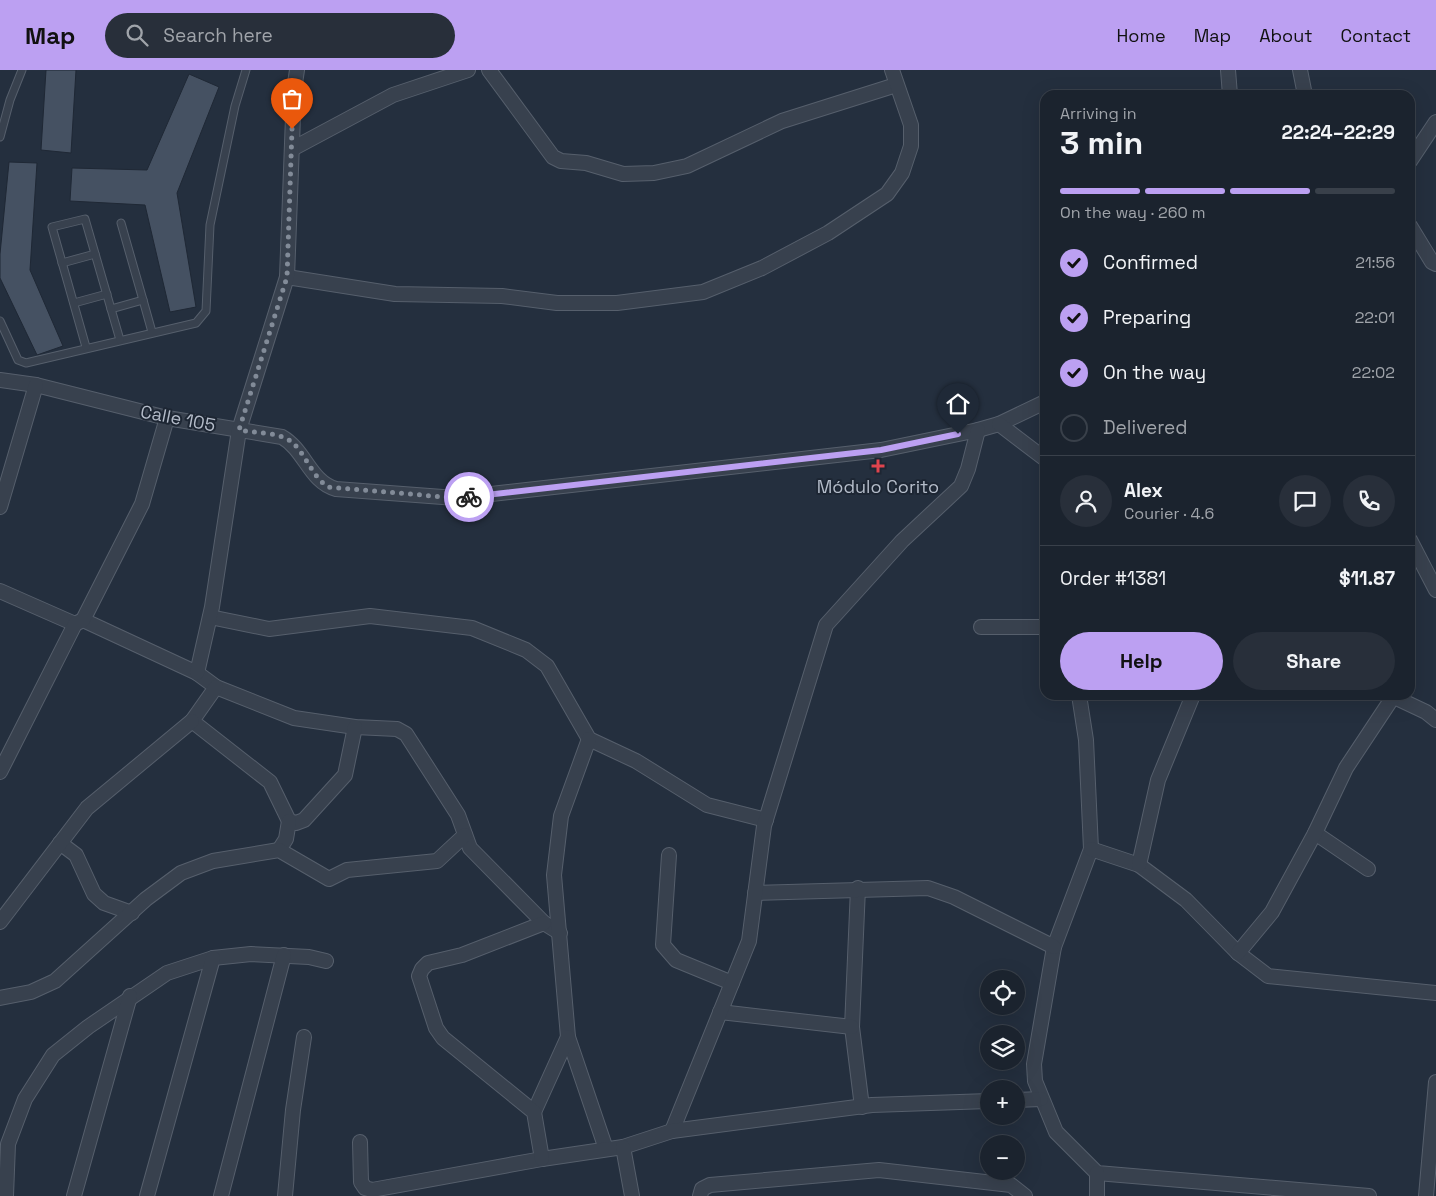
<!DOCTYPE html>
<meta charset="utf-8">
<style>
body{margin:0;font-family:"Space Grotesk",sans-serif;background:#282f3a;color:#f1f3f6;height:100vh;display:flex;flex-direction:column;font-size:19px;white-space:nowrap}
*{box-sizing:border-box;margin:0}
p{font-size:16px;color:#a0a4aa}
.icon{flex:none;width:28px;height:28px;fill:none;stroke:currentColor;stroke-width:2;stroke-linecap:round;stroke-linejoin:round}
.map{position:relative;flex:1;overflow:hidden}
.details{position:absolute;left:1040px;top:20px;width:375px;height:610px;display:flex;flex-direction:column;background:#1b232e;border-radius:15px;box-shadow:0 5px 20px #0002,0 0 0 1px #39404a}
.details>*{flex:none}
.controls{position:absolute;left:980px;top:900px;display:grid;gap:10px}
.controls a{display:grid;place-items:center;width:45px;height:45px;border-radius:50%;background:#1b232e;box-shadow:0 5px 20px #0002,0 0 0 1px #39404a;font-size:25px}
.pin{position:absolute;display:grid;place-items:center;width:42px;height:42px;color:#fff;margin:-51px -21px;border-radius:50% 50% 50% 0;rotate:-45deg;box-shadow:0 0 5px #0007}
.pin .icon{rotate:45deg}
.courier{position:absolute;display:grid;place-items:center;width:50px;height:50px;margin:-25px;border:4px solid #bca0f2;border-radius:50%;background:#fff;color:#222;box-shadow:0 1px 6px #0007}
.head em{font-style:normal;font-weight:800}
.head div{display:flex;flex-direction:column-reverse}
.head{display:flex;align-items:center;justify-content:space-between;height:85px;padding:0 20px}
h1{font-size:32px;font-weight:800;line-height:38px}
.bar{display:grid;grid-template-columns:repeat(4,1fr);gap:8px 5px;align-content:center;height:60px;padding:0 20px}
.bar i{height:6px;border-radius:4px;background:#39404a}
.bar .current{background:#bca0f2}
.bar p{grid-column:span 4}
.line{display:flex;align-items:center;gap:12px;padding:0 20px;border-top:1px solid #39404a}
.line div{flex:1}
.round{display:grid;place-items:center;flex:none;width:52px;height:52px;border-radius:26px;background:#282f3a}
ol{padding:0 20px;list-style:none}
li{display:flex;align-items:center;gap:15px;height:55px}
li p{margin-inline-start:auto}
li .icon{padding:5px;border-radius:50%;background:#bca0f2;color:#111;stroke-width:4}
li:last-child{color:#a0a4aa}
li i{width:28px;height:28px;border:2px solid #39404a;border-radius:50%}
.cta{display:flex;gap:10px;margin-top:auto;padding:10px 20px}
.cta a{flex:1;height:58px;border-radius:30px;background:#bca0f2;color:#111;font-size:20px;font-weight:800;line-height:58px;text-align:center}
.cta a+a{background:#282f3a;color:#f1f3f6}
header{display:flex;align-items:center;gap:30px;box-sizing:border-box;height:70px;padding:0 25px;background:#bca0f2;color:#111}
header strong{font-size:24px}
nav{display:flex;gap:28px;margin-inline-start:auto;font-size:18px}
.search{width:350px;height:45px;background:#282f3a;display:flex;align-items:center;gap:12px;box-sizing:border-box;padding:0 18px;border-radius:28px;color:#a0a4aa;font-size:19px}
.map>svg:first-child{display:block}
.building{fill:#455162;stroke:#1f2835}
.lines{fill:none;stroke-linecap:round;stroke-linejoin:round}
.service-casing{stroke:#565f6c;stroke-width:9}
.minor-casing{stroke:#565f6c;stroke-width:16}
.service{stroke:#38414e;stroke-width:7}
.minor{stroke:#38414e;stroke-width:14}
.done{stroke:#828b98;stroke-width:5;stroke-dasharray:0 9}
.route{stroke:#bca0f2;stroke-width:6}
.health-dot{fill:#e0444e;stroke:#1d2633;stroke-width:2}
.labels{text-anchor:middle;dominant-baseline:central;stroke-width:4;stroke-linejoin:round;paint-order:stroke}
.street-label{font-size:18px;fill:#b4bcc9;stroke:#1d2633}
.poi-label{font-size:18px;fill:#b4bcc9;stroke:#1d2633}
</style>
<header>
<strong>Map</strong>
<div class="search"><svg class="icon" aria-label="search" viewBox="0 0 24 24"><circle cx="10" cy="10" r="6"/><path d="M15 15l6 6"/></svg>Search here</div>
<nav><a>Home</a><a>Map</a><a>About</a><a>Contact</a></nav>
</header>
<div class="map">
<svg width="1436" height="1126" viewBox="0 0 1436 1126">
<rect width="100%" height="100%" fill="#242f3e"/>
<g class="building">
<path d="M 46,0 L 76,0 L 71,83 L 41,80 Z"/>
<path d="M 189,4 L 219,17 L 177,123 L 196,237 L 170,242 L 145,135 L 70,131 L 72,98 L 147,100 Z"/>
<path d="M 9,92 L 37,93 L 30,200 L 63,276 L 37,285 L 0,208 L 0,184 Z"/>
</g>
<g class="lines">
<g class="service-casing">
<g id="service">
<path d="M 0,67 L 10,30 L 22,0"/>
<path d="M 121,153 L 143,230"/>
<path d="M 62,193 L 95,184"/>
<path d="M 74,233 L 107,224"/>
<path d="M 111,239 L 143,230 L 152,262"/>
<path d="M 0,251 L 18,290 L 26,293 L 196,253 L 206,241 L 210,155 L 235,36 L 246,0"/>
<path d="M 86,277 L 52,157 L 85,149 L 120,270"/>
</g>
</g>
<g class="minor-casing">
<g id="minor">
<path d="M 489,0 L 553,87 L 561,91 L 586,93 L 623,104 L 654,103 L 687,96 L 782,51 L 896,15"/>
<path d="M 1228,0 L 1230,25"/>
<path d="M 1300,0 L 1305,25"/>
<path d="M 292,79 L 393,25 L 468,0"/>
<path d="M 1410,91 L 1436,52"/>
<path d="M 1410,156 L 1432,192 L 1436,194"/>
<path d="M 287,207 L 395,224 L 502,226 L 557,233 L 617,233 L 703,222 L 762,198 L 828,163 L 887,124 L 902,103 L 911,76 L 911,55 L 892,0"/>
<path d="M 0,310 L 36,315 L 167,348 L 282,367 C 305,380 310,412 336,419 L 456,428 L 881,380 L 978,360 L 999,354 L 1045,332"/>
<path d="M 999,354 L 1045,389"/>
<path d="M 0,437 L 36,315"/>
<path d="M 1410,470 L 1436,520"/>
<path d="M 0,521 L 75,554"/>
<path d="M 210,547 L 269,559 L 370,546 L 472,558 L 526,580 L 547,596 L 589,669 L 636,691 L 707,735 L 766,750"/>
<path d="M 83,550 L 197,603 L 216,617 L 294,648 L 355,657 L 397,659 L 406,664 L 458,745 L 470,778 L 544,853 L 560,863"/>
<path d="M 981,557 L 1045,557"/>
<path d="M 197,603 L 212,537 L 239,360 L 287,207 L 294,20 L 297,0"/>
<path d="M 216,617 L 192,651 L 270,712 L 289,751 L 296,753 L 304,750 L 345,705 L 355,657"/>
<path d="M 1079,625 L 1086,670 L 1091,779 L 1054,877 L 1034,994 L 1035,1011 L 1056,1062 L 1097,1103 L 1369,1126"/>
<path d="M 1390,625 L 1426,642 L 1436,650"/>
<path d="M 589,669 L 561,746 L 554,805 L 568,967 L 606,1079"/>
<path d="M 0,702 L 75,554 L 83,550 L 142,434 L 167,348"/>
<path d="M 1315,763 L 1368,799"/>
<path d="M 60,773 L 76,785 L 94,824 L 104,833 L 132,843"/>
<path d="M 1091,779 L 1139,795 L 1186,830 L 1238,883 L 1268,906 L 1436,923"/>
<path d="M 279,780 L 286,769 L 289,751"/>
<path d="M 669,785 L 663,875 L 676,890 L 732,913"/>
<path d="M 1139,795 L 1158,710 L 1193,625"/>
<path d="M 858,818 L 852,957 L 862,1037"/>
<path d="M 755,823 L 928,818 L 954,827 L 1054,877"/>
<path d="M 0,852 L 87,738 L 192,651"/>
<path d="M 1238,883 L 1272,842 L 1315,763 L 1346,698 L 1393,627"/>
<path d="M 0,928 L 31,922 L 55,911 L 146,829 L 181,803 L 213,791 L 279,780 L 329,809 L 347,800 L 437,791 L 465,765"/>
<path d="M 720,942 L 852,957"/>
<path d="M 1016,1030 L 1041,1029"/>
<path d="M 534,1042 L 568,967"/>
<path d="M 672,1061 L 749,871 L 764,756 L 826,555 L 902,471 L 961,416 L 968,399 L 978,360"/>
<path d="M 360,1072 L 361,1112 L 365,1118 L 372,1120 L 542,1089 L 623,1077 L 672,1061 L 872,1035 L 989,1031"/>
<path d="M 623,1077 L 632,1126"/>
<path d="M 542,1089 L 534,1042 L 443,968 L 436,958 L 419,906 L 422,899 L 428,893 L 462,885 L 544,853"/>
<path d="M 6,1126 L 8,1074 L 25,1029 L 53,985 L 88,957 L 167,903 L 213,888 L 251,884 L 309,887 L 326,891"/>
<path d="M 74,1126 L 130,926"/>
<path d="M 147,1126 L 213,888"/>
<path d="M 221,1126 L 284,885"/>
<path d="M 285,1126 L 293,1040 L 304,967"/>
<path d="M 700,1126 L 702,1119 L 710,1115 L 879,1100 L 1011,1115 L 1025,1126"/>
<path d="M 1097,1126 L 1097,1103"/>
<path d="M 1426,1126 L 1436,1012"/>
</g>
</g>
<use href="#service" class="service"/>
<use href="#minor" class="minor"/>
</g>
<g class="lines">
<path class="done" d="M 292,59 L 287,207 L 239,360 C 255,363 283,362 294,374 C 307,387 312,406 328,417 L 456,428 L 469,427"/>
<path class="route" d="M 469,427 L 881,380 L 958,364"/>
</g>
<path class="health-dot" d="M875.5 388.5h5v5h5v5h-5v5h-5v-5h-5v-5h5z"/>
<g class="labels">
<g class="street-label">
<text transform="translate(178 348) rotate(11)">Calle 105</text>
</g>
<g class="poi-label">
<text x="878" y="416">Módulo Corito</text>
</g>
</g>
</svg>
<div class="controls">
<a><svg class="icon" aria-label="locate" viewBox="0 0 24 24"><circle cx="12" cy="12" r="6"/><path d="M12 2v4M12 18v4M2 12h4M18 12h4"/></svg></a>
<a><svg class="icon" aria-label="layers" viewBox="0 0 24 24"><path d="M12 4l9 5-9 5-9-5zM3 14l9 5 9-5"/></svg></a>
<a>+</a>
<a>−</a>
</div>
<div class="pin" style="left:292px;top:59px;background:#ea580c"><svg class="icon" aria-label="bag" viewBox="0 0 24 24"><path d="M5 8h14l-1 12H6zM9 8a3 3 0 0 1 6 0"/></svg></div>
<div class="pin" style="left:958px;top:364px;background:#1f2937"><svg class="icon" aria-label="home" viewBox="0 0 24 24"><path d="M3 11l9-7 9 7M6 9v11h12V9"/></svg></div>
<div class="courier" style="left:469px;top:427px"><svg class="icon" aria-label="bike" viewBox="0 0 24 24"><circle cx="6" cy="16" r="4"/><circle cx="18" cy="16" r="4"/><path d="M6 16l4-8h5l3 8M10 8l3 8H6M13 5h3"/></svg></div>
<section class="details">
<div class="head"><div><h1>3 min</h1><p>Arriving in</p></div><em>22:24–22:29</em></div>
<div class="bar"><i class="current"></i><i class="current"></i><i class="current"></i><i></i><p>On the way · 260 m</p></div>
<ol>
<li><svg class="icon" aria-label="check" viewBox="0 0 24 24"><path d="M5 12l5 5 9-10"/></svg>Confirmed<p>21:56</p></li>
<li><svg class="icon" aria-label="check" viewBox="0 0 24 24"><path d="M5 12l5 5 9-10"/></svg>Preparing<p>22:01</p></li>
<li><svg class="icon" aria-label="check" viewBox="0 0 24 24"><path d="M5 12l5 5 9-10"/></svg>On the way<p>22:02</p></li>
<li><i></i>Delivered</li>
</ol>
<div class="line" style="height:90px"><a class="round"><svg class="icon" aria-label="person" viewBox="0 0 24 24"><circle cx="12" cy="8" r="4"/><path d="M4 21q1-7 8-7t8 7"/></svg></a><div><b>Alex</b><p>Courier · 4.6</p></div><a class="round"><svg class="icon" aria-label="chat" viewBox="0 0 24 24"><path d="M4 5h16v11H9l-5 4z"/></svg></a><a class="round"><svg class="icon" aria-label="phone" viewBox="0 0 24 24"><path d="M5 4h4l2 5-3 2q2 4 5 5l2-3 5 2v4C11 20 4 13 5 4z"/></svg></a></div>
<div class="line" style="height:65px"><div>Order #1381</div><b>$11.87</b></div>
<div class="cta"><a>Help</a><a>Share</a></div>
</section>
</div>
